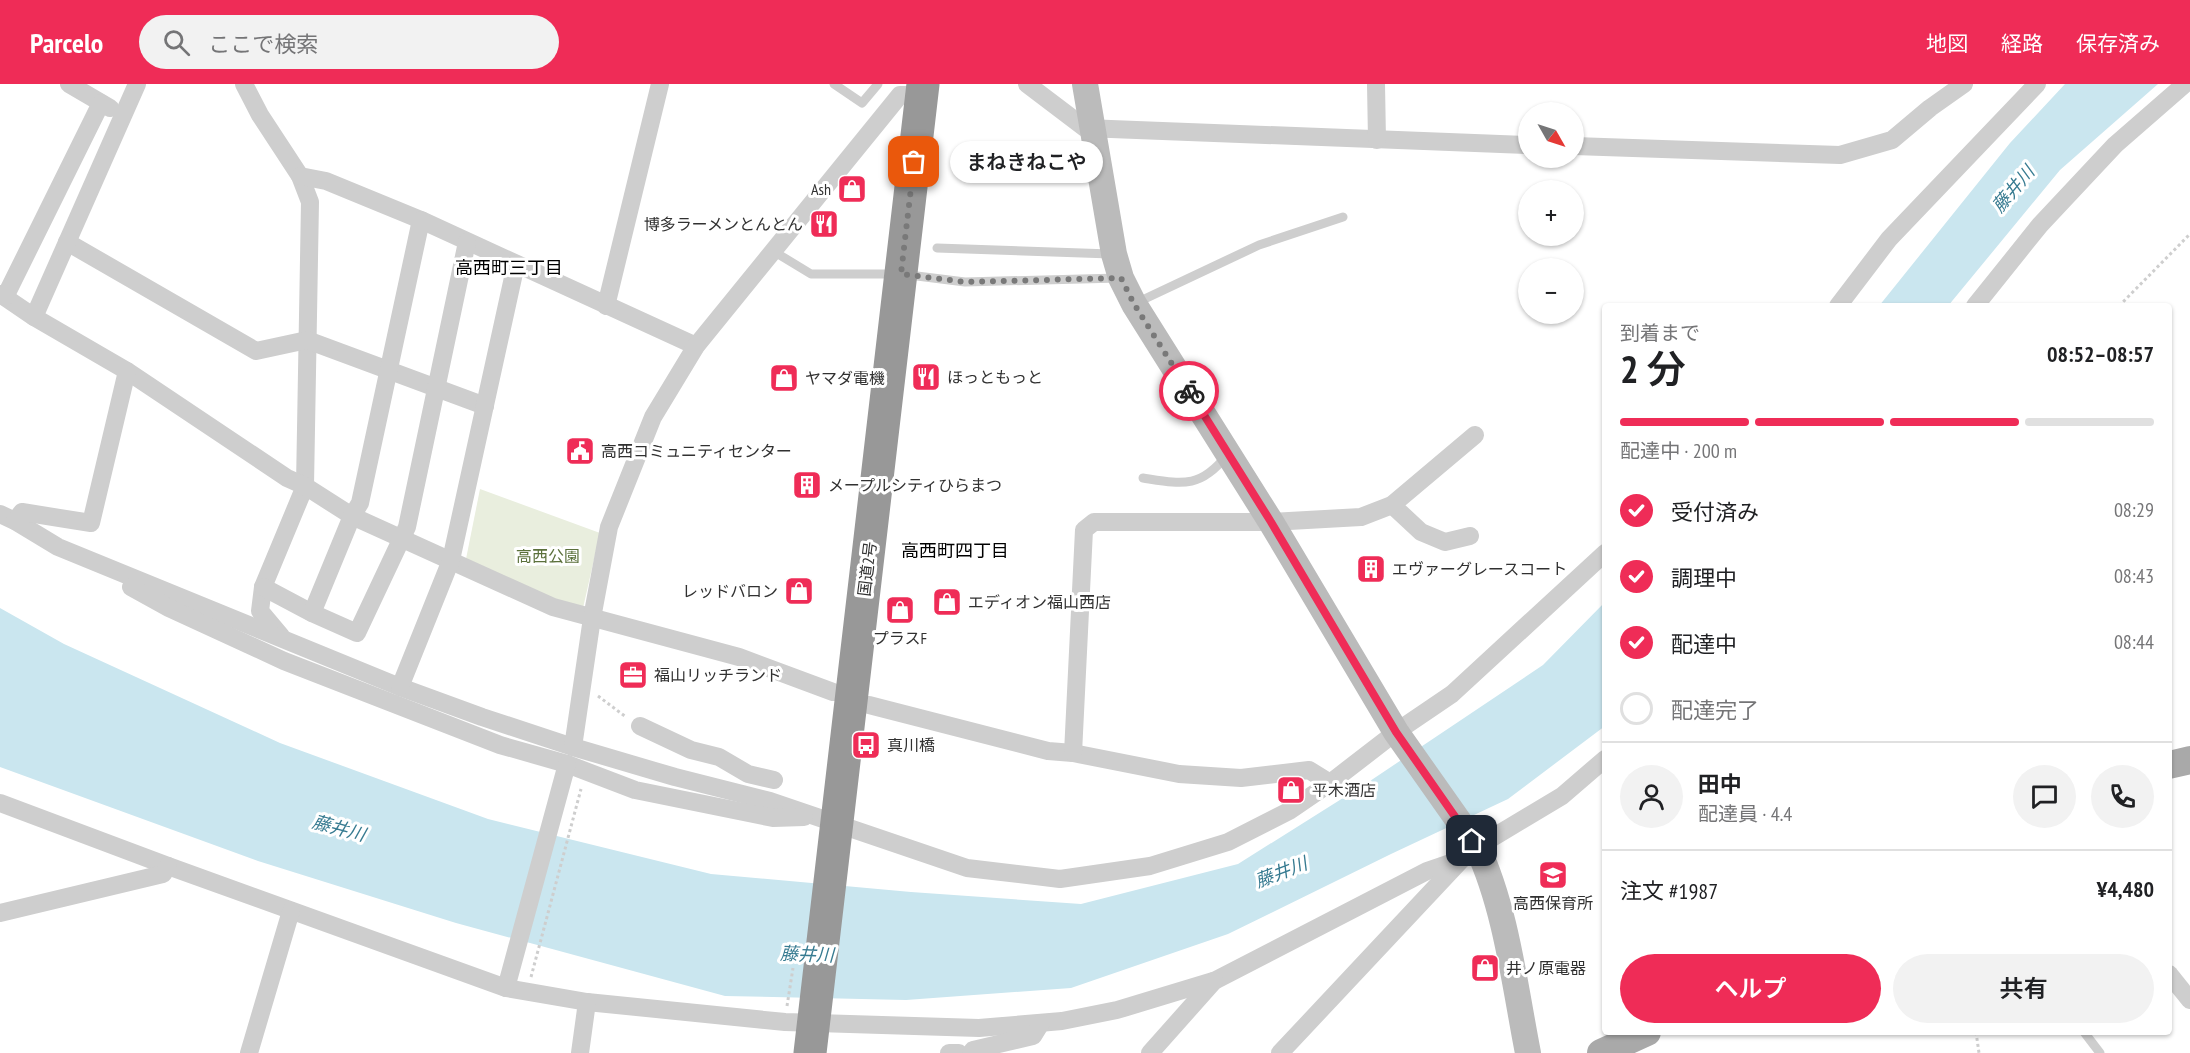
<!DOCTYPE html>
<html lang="ja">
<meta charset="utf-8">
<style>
body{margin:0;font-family:"PT Sans Narrow","Noto Sans JP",sans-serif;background:#f2f2f2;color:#202124;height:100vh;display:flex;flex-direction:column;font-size:22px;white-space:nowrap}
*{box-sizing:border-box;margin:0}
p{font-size:20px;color:#757577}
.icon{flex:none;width:33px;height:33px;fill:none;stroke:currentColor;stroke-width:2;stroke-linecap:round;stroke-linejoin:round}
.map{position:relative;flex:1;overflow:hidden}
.drawer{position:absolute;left:1602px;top:219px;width:570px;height:732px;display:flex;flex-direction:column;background:#fff;border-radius:6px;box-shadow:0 2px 4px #0004}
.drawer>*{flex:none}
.needle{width:39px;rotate:129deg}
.tools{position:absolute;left:1518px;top:18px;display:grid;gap:12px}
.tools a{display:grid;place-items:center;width:66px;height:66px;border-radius:50%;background:#fff;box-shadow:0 2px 4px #0004;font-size:30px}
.pin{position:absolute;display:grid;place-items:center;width:51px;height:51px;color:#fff;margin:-26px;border-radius:12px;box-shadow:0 3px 9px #0006}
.courier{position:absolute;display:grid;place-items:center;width:60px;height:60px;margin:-30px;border:4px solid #ef2c57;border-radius:50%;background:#fff;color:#222;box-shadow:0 2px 8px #0007}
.bubble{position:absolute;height:42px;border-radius:21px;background:#fff;box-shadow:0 2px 4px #0004;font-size:20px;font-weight:600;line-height:42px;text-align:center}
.summary em{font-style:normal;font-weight:600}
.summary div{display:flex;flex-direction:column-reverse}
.summary{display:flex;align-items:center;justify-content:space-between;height:102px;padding:0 18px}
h1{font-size:39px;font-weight:600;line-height:45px}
.bar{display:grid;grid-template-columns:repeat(4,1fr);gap:9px 6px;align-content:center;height:72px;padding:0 18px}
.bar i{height:8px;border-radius:4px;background:#e0e0e0}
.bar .selected{background:#ef2c57}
.bar p{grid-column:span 4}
.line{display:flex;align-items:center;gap:15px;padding:0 18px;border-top:2px solid #e0e0e0}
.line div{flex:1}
.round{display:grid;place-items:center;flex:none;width:63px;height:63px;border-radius:32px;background:#f2f2f2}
ol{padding:0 18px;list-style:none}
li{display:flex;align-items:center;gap:18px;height:66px}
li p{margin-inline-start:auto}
li .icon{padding:6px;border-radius:50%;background:#ef2c57;color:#fff;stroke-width:4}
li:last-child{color:#757577}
li i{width:33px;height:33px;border:3px solid #e0e0e0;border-radius:50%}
.cta{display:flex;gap:12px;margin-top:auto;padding:12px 18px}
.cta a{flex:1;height:69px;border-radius:36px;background:#ef2c57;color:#fff;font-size:24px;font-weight:600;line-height:69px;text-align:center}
.cta a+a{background:#f2f2f2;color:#202124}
header{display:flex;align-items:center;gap:36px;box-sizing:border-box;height:84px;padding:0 30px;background:#ef2c57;color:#fff}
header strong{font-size:28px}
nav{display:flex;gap:33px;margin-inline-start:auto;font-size:21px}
.search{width:420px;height:54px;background:#f2f2f2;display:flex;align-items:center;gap:15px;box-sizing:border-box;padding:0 21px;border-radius:33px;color:#757577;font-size:22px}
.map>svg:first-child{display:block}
.green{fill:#e9eede}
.water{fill:#cae6ef}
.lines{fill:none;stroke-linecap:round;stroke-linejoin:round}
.path{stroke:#cecece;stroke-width:3;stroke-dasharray:3 3;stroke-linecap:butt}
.lane{stroke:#cecece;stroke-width:9}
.street{stroke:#cecece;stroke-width:18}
.secondary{stroke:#bbb;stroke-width:26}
.primary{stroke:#a9a9a9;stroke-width:28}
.highway{stroke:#989898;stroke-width:33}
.done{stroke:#797979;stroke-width:6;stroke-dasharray:0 10.8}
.route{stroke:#ef2c57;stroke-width:8}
.labels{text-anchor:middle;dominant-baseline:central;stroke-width:6;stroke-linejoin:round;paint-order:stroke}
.poi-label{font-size:16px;fill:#313131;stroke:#fff;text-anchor:start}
.park-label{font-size:16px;fill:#5b703b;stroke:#fff}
.street-label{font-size:16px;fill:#313131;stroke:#fff}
.water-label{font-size:18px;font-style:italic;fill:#377b91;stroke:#fff}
.neighbourhood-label{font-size:18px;fill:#000;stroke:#fff}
</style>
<header>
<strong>Parcelo</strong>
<div class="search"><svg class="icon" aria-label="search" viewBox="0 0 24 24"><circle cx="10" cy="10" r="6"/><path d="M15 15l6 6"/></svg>ここで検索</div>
<nav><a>地図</a><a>経路</a><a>保存済み</a></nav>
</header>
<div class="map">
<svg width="2190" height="969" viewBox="0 0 2190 969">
<rect width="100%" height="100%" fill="#fff"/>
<path class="green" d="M 480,405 L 600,449 L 583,524 L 555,518 L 465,480 Z"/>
<g class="water">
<path d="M 2065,0 L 2158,0 L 2060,86 L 1948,222 L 1879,222 L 2010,59 Z"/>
<path d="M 1605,518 L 1605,642 L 1508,715 L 1391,770 L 1228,850 L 1071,904 L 906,916 L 725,912 L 456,839 L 258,777 L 0,683 L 0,524 L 64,560 L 280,659 L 488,735 L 711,790 L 911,808 L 1081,820 L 1238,780 L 1370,697 L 1543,581 Z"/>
</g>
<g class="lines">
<g class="path">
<path d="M 2119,222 L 2190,150"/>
<path d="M 598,612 L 626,633"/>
<path d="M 531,893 L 581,705"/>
<path d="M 787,922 L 793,884"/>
<path d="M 1976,948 L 1979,969"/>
</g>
<g class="lane">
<path d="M 834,0 L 862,19 L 878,0"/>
<path d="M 937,164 L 1111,170"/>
<path d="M 773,167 L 811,190 L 901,190 L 965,198 L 1119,194"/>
<path d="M 1136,219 L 1259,161 L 1343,133"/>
<path d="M 1143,394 C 1182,400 1200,405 1227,371"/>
<path d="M 2084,948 L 2100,969"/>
</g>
<g class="street">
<path d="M 69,0 L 110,24"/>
<path d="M 244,0 L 260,31 L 300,92 L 310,118 L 305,402 L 263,503 L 260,527 L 281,552"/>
<path d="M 1027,0 L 1085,44 L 1528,61"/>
<path d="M 1376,0 L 1377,56"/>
<path d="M 1574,62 L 1840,71 L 1892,56 L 1930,24 L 1964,0"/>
<path d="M 300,92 L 326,97 L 421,136 L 696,262"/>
<path d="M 67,158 L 256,267 L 307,256 L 485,322"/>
<path d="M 0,210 L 34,233 L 127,287 L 287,394 L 305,402 L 352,432 L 553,523 L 739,573 L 833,608"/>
<path d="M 5,213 L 101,19"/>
<path d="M 606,222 L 660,0"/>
<path d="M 1838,222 L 1889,155 L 2037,0"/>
<path d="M 1975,222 L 2040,141 L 2115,61 L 2185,0"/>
<path d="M 34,233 L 137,0"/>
<path d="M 1392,421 L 1421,448 L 1445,458 L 1470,452"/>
<path d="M 0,430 L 15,437 L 58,463 L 400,603 L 482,633 L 573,663 L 675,693 L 770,717 L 967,784 L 1060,795 L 1150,782 L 1228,758 L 1289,727 L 1330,699 L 1396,648 L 1452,610 L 1605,469"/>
<path d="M 15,437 L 22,428 L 91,439 L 127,287"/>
<path d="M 131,503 L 169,524 L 284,577 L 500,661 L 567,680 L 635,706 L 773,734 L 804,733"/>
<path d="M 263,503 L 312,529 L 357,549 L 407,443 L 467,158"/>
<path d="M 312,529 L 352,432 L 360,419 L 421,136"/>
<path d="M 400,603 L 451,476 L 516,180"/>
<path d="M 869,621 L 1048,667 L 1073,669 L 1179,690 L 1241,694 L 1309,686 L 1330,699"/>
<path d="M 640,642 L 691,666 L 719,673 L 748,690 L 774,696"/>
<path d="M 573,663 L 592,534 L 609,443 L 653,333 L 696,262 L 900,11 L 921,11"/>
<path d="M 1073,669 L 1084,446 L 1094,438 L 1271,438 L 1361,433 L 1392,421 L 1475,351"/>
<path d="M 0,719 L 168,782 L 506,904 L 587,918 L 785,938 L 979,944 L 1062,937 L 1117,926 L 1216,896 L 1427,787 L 1462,775"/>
<path d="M 0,829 L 163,790 L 168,782"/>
<path d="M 2169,890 L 2190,916"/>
<path d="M 506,904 L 567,680"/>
<path d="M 249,969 L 291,827"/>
<path d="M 580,969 L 587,918"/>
<path d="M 949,969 L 959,969"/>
<path d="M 971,969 L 973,966 L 1033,952 L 1041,939"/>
<path d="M 1150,969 L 1214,897"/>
<path d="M 1280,969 L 1462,775 L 1477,763 L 1562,712 L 1605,675"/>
</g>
<path class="secondary" d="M 1085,0 L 1114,170 L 1121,194 L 1134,220 L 1271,438 L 1396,648 L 1477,763 C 1506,824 1515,903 1528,969"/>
<g class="primary">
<path d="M 2169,681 L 2190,676"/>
<path d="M 1601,969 L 1647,948"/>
</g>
<path class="highway" d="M 810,969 L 923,0"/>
</g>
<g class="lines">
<path class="done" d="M 914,78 L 901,190 L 965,198 L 1121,194 L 1134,220 L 1189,307"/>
<path class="route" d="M 1189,307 L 1271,438 L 1396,648 L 1472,757"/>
</g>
<defs>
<g id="shop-square" transform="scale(1.5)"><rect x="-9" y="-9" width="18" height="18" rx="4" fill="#ef2c57" stroke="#fff"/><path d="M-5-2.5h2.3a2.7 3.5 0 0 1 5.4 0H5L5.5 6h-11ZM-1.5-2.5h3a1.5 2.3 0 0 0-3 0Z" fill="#fff"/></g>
<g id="restaurant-square" transform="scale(1.5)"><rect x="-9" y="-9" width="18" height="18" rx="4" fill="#ef2c57" stroke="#fff"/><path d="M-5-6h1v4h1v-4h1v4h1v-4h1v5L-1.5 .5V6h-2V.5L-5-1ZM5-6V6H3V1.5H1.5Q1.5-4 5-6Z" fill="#fff"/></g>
<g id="civic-square" transform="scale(1.5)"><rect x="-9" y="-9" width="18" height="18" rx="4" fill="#ef2c57" stroke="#fff"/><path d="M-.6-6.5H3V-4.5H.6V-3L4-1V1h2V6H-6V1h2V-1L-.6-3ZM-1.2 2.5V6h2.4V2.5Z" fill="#fff"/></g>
<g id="building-square" transform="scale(1.5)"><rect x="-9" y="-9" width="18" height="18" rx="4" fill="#ef2c57" stroke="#fff"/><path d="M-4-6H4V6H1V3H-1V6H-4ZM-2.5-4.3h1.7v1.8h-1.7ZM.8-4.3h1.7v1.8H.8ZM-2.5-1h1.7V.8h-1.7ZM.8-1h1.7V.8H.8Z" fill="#fff"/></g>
<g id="office-square" transform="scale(1.5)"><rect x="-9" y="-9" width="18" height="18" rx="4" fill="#ef2c57" stroke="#fff"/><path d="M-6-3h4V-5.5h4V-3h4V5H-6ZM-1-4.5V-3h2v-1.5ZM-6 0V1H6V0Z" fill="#fff"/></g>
<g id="bus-square" transform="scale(1.5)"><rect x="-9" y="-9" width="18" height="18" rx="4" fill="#ef2c57" stroke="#fff"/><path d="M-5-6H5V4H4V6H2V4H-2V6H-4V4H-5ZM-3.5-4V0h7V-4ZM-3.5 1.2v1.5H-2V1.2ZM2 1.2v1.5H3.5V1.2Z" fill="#fff"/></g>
<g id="school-square" transform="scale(1.5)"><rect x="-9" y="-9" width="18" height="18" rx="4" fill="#ef2c57" stroke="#fff"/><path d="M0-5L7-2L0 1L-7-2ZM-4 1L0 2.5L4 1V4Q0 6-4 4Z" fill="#fff"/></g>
</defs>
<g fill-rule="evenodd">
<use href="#shop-square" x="852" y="105"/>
<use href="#restaurant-square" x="824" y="140"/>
<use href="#restaurant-square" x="926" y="293"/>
<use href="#shop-square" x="784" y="294"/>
<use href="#civic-square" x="580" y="367"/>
<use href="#building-square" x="807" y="401"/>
<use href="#building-square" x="1371" y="485"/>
<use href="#shop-square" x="799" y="507"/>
<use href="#shop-square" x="947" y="518"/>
<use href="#shop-square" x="900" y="526"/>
<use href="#office-square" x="633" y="591"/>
<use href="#bus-square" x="866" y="661"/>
<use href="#shop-square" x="1291" y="706"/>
<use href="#school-square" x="1553" y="791"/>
<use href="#shop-square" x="1485" y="884"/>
</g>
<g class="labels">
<g class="poi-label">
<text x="831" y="105" text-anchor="end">Ash</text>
<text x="803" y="140" text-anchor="end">博多ラーメンとんとん</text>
<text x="947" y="293">ほっともっと</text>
<text x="805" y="294">ヤマダ電機</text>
<text x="601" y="367">高西コミュニティセンター</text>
<text x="828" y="401">メープルシティひらまつ</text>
<text x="1392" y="485">エヴァーグレースコート</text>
<text x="778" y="507" text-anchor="end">レッドバロン</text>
<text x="968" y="518">エディオン福山西店</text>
<text x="900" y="554" text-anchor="middle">プラスF</text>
<text x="654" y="591">福山リッチランド</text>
<text x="887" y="661">真川橋</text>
<text x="1312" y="706">平木酒店</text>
<text x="1553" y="819" text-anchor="middle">高西保育所</text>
<text x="1506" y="884">井ノ原電器</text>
</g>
<g class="park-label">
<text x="548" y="472">高西公園</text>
</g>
<g class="street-label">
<text transform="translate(867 485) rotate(-83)">国道2号</text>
</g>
<g class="water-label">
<text transform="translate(2013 105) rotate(-50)">藤井川</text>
<text transform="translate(339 744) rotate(15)">藤井川</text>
<text transform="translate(1281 788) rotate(-21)">藤井川</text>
<text transform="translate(807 870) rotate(2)">藤井川</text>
</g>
<g class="neighbourhood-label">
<text x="509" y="183">高西町三丁目</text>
<text x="955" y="466">高西町四丁目</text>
</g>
</g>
</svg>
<div class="tools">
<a><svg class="needle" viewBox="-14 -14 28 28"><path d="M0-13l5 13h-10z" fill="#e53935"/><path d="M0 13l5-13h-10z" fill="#757577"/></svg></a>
<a>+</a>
<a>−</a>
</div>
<div class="pin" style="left:914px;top:78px;background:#ea580c"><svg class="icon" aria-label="bag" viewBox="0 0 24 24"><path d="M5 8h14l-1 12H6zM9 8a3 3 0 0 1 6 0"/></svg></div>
<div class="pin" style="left:1472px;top:757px;background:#1f2937"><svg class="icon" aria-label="home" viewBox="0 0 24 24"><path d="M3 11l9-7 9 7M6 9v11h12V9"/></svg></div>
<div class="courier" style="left:1189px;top:307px"><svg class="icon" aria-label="bike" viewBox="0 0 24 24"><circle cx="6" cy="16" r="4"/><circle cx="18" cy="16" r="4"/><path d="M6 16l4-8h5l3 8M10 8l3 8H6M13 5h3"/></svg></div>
<div class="bubble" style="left:950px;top:57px;width:153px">まねきねこや</div>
<section class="drawer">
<div class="summary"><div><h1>2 分</h1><p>到着まで</p></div><em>08:52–08:57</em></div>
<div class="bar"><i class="selected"></i><i class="selected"></i><i class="selected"></i><i></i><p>配達中 · 200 m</p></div>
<ol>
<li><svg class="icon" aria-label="check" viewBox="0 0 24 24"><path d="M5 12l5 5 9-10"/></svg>受付済み<p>08:29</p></li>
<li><svg class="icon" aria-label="check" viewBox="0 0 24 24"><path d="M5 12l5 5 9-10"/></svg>調理中<p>08:43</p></li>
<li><svg class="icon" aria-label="check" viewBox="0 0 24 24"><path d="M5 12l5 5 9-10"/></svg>配達中<p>08:44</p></li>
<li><i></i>配達完了</li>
</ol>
<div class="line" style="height:108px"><a class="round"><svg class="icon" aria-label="person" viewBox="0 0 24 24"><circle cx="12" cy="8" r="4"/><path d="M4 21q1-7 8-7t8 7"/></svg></a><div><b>田中</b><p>配達員 · 4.4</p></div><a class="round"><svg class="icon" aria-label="chat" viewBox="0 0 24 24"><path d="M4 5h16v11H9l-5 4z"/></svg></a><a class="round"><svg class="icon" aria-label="phone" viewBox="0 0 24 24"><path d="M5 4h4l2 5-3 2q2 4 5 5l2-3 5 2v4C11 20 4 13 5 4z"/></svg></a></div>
<div class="line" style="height:78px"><div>注文 #1987</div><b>¥4,480</b></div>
<div class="cta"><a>ヘルプ</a><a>共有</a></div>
</section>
</div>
